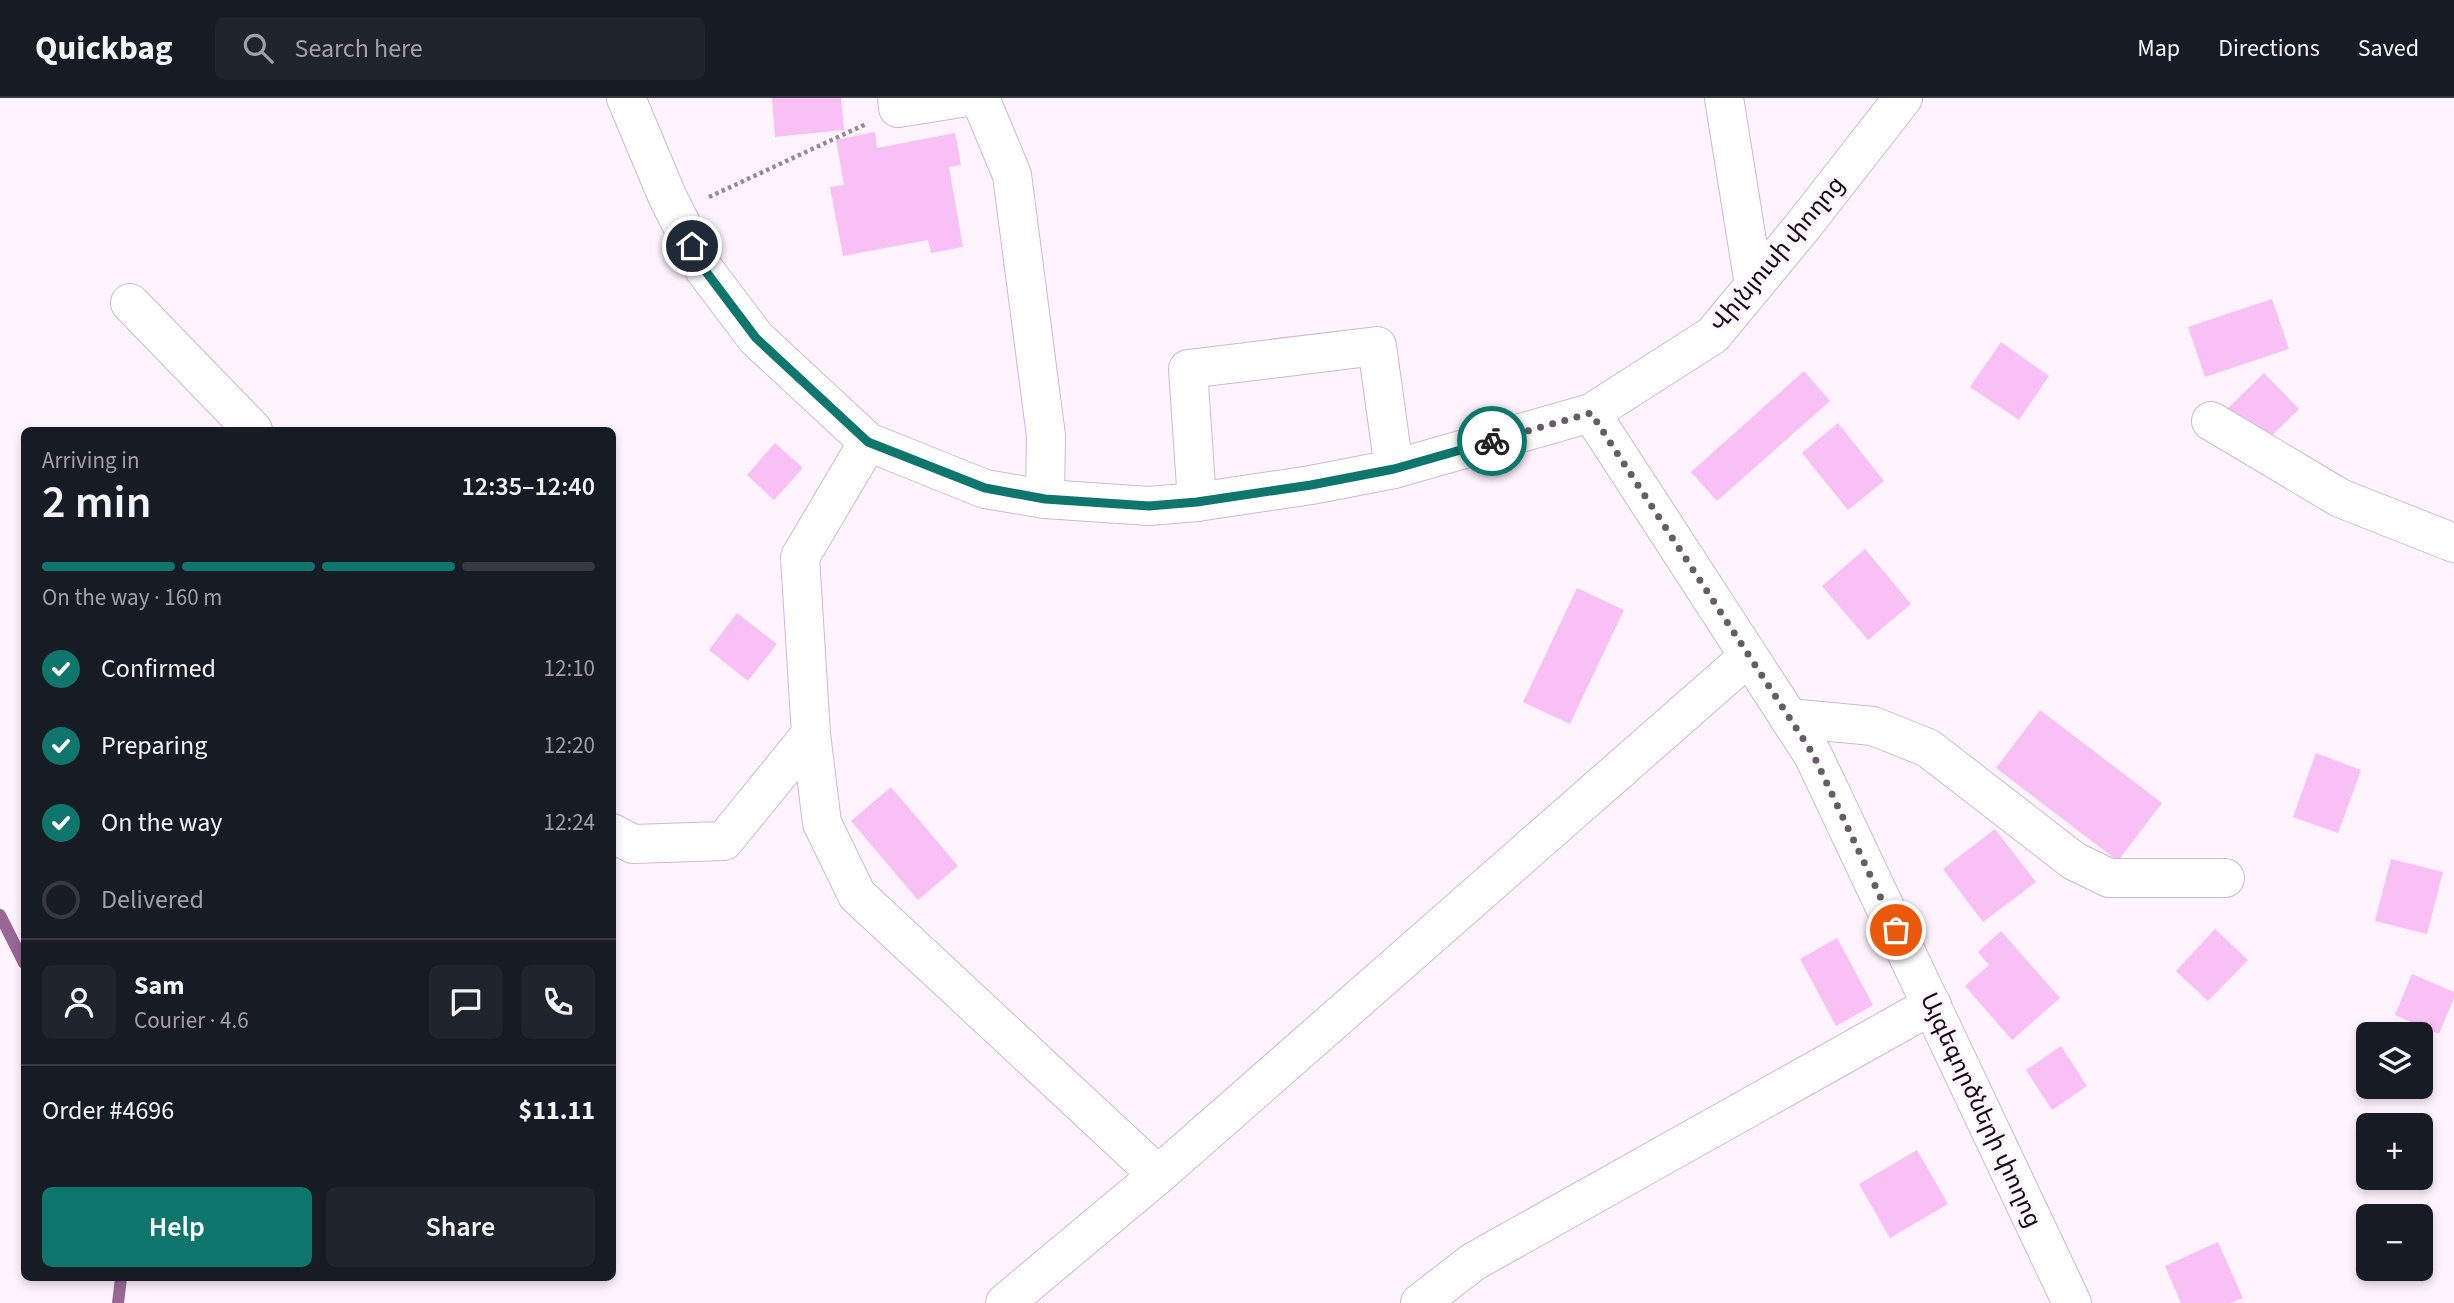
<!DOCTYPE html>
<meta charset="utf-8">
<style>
body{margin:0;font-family:"Source Sans 3","Noto Sans Armenian",sans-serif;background:#20242c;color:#f1f3f6;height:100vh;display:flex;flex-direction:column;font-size:26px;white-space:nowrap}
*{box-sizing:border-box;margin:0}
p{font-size:23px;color:#9ea1a6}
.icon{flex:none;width:38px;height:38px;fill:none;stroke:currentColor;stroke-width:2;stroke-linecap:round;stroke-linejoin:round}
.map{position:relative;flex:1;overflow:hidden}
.drawer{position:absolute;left:21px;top:329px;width:595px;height:854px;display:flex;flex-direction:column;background:#171b24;border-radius:10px;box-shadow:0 4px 10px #0003}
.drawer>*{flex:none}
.fabs{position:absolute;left:2356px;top:924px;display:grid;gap:14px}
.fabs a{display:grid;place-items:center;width:77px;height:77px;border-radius:10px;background:#171b24;box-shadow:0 4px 10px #0003;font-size:35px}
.pin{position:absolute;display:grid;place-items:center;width:60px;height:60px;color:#fff;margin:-30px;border:4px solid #fff;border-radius:50%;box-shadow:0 2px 7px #0007}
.courier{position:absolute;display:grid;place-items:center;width:70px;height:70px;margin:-35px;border:5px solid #0f766e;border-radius:50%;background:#fff;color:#222;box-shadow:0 2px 9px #0007}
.head em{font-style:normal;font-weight:600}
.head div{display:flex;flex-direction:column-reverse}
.head{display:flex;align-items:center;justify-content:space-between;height:119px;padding:0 21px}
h1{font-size:46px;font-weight:600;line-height:52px}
.bar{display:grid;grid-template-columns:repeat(4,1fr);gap:10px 7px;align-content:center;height:84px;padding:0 21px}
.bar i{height:9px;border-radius:5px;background:#363941}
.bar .current{background:#0f766e}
.bar p{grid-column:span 4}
.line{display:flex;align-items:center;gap:18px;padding:0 21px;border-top:2px solid #363941}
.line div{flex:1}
.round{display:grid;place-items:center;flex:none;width:74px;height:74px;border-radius:10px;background:#20242c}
ol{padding:0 21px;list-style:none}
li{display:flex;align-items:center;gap:21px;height:77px}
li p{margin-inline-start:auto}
li .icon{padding:7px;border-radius:50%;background:#0f766e;color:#fff;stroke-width:4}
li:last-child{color:#9ea1a6}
li i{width:38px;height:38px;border:4px solid #363941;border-radius:50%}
.cta{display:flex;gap:14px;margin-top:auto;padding:14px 21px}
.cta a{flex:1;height:80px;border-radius:10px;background:#0f766e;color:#fff;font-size:28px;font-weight:600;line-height:80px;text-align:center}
.cta a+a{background:#20242c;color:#f1f3f6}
header{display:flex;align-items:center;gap:42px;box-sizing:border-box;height:98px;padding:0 35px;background:#171b24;border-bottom:2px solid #363941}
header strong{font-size:33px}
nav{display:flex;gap:38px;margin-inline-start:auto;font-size:24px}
.search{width:490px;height:63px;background:#20242c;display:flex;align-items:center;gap:18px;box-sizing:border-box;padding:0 24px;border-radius:10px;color:#9ea1a6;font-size:26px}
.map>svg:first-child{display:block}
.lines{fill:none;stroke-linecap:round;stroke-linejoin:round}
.stream{stroke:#996796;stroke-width:12}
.building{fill:#f8c0f4}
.minor-casing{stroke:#d2b7d0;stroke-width:40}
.path{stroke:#958a94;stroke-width:4.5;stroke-dasharray:3.5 3.5;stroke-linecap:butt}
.minor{stroke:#fff;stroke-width:38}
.done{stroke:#665c65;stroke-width:7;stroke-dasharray:0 12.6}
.route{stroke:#0f766e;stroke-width:9}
.labels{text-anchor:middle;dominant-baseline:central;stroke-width:5;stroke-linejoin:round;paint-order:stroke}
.street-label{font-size:24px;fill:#130a13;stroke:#fff3fe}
</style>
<header>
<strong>Quickbag</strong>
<div class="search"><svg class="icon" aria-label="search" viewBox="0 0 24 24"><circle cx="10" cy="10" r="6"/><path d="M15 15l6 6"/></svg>Search here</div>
<nav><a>Map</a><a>Directions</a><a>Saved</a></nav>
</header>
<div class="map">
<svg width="2454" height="1205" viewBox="0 0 2454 1205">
<rect width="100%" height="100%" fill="#fff3fe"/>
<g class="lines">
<g class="stream">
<path d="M 0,817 L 24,865"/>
<path d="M 118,1205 L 121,1180"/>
</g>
</g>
<g class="building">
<path d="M 772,0 L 841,0 L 844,32 L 775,39 Z"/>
<path d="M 875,34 L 877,50 L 955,35 L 961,67 L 949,69 L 963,149 L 931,155 L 928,142 L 843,158 L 830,89 L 844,87 L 836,42 Z"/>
<path d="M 2272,201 L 2289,251 L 2205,279 L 2188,229 Z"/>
<path d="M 2001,244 L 2049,278 L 2019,322 L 1970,289 Z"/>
<path d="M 1804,273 L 1830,303 L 1717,403 L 1691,374 Z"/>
<path d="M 2264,275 L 2299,311 L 2261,348 L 2226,312 Z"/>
<path d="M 1838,325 L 1884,383 L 1848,412 L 1802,355 Z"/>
<path d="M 775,345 L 803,370 L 774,402 L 747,377 Z"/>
<path d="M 1865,451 L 1911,506 L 1868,542 L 1822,488 Z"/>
<path d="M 1577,490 L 1624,512 L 1570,626 L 1523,604 Z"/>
<path d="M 737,515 L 777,546 L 748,583 L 709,552 Z"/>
<path d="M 2040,612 L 2162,705 L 2118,763 L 1996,670 Z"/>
<path d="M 2316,655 L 2361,672 L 2338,735 L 2293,719 Z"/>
<path d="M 891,689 L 958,768 L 918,802 L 851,723 Z"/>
<path d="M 1995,731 L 2036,784 L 1983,824 L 1943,771 Z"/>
<path d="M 2391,761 L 2443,774 L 2427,836 L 2375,823 Z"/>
<path d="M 2215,831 L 2248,862 L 2208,903 L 2176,873 Z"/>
<path d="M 2001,833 L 2060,900 L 2012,942 L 1965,888 L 1989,867 L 1978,854 Z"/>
<path d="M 1837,840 L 1873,907 L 1836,928 L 1800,861 Z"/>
<path d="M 2412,876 L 2454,894 L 2454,900 L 2439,936 L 2395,917 Z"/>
<path d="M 2061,948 L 2087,988 L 2052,1012 L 2026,972 Z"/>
<path d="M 1917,1052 L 1948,1106 L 1890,1140 L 1859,1086 Z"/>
<path d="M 2218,1144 L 2243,1200 L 2231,1205 L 2181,1205 L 2165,1168 Z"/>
</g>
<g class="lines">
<g class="minor-casing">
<g id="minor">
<path d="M 626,0 L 668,100 L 704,171 L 756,240 L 868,344 L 985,391 L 1045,401 L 1149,408 L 1197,404 L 1311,387 L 1394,371 L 1591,315 L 1713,237 L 1803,128 L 1903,0"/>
<path d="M 897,0 L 898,10 L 961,0"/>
<path d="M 980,0 L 1012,77 L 1046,338 L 1045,401"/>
<path d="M 1724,0 L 1754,187"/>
<path d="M 130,205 L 253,332"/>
<path d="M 1591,315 L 1813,657 L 2072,1205"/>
<path d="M 2211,323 L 2340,400 L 2454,445"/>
<path d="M 868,344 L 800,459 L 811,636 L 822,725 L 857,797 L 1158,1077"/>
<path d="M 1197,404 L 1188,271 L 1377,248 L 1394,371"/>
<path d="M 1789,620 L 1873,628 L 1928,650 L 2074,763 L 2109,780 L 2225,780"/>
<path d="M 612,735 L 633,746 L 724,743 L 811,636"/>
<path d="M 1005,1205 L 1158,1077 L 1748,559"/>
<path d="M 1420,1205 L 1473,1164 L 1932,907"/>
</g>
</g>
<path class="path" d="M 709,99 L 866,26"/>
<use href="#minor" class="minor"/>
</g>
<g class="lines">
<path class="done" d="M 1492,343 L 1591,315 L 1813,656 L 1896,832"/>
<path class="route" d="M 692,148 L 704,171 L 756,240 L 868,344 L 985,390 L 1045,401 L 1149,408 L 1197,404 L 1311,387 L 1394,371 L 1492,343"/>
</g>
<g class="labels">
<g class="street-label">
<text transform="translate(1777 156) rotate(-50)">Վիլնյուսի փողոց</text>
<text transform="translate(1981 1012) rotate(65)">Այգեգործների փողոց</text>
</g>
</g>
</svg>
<div class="fabs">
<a><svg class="icon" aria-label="layers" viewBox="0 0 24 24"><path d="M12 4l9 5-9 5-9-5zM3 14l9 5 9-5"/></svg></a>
<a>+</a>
<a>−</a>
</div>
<div class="pin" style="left:1896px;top:832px;background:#ea580c"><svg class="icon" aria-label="bag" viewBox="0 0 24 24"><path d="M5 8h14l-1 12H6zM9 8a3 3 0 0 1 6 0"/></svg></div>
<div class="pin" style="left:692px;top:148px;background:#1f2937"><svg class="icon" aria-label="home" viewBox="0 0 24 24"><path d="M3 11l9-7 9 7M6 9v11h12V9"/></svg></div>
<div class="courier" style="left:1492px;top:343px"><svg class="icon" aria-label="bike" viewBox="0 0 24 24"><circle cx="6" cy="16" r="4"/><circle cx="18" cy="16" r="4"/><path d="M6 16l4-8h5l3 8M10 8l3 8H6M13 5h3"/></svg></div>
<section class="drawer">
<div class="head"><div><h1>2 min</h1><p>Arriving in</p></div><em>12:35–12:40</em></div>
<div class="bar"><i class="current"></i><i class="current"></i><i class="current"></i><i></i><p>On the way · 160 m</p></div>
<ol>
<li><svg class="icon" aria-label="check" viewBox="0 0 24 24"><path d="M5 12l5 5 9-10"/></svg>Confirmed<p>12:10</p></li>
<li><svg class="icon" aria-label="check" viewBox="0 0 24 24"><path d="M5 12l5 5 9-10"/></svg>Preparing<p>12:20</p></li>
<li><svg class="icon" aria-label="check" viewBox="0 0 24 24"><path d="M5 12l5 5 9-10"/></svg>On the way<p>12:24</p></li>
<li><i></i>Delivered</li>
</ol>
<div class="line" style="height:126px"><a class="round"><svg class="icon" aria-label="person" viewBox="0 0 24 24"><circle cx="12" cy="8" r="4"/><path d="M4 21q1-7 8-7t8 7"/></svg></a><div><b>Sam</b><p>Courier · 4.6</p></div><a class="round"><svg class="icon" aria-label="chat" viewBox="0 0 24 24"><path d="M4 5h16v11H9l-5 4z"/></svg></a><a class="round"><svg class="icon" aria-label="phone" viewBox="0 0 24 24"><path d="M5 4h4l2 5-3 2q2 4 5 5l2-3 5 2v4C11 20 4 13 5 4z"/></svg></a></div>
<div class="line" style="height:91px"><div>Order #4696</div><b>$11.11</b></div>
<div class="cta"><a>Help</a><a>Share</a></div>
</section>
</div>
